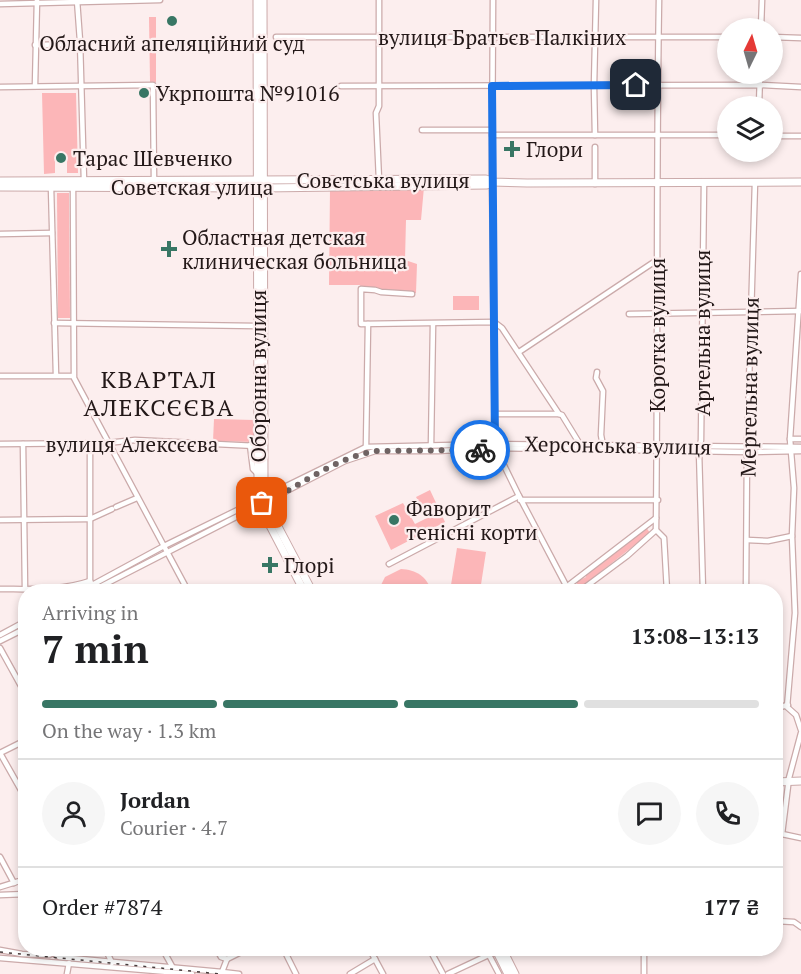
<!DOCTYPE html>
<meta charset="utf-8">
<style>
body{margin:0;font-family:"PT Serif",serif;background:#f6f6f6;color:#202124;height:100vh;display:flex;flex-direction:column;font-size:22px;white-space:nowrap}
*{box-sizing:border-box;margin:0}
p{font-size:20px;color:#757577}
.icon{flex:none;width:33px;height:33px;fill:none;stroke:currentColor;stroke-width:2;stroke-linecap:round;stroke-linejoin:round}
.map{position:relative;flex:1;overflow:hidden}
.drawer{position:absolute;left:18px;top:584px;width:765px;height:372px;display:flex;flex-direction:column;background:#fff;border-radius:24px;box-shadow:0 3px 9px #0003}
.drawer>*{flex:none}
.needle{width:39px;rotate:5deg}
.tools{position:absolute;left:717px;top:18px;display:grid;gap:12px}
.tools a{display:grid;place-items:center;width:66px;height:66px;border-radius:50%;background:#fff;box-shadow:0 3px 9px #0003;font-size:30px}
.pin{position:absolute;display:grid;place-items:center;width:51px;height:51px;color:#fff;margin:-26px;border-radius:12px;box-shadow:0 3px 9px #0006}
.courier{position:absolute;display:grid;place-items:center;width:60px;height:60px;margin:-30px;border:4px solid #1a73e8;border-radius:50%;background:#fff;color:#222;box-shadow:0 2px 8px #0007}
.headline em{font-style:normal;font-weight:700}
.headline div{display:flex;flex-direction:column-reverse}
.headline{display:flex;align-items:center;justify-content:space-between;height:102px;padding:0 24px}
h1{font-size:39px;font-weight:700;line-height:45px}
.bar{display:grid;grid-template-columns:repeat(4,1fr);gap:9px 6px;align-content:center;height:72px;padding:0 24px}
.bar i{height:8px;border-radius:4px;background:#e0e0e0}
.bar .selected{background:#387664}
.bar p{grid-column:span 4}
.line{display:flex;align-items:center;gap:15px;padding:0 24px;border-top:2px solid #e0e0e0}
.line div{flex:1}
.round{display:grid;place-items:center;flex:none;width:63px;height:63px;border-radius:32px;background:#f6f6f6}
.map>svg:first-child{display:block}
.green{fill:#fcb6b8}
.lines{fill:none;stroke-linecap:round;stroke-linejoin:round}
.minor-casing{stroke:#cbaaaa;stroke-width:7}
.major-casing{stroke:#cbaaaa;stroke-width:9}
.minor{stroke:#fff;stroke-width:4.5}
.major{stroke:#fff;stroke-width:7}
.rail{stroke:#483d3d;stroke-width:1.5;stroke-dasharray:3 6;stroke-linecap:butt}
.done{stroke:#6f6363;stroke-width:6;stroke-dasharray:0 10.8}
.route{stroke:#1a73e8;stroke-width:8}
.poi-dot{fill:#387664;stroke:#fceeee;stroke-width:2}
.labels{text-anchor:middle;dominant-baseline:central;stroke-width:4.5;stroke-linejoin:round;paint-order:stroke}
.street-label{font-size:21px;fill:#231818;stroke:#fceeee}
.poi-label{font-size:21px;fill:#231818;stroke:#fceeee;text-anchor:start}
.quarter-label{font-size:24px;letter-spacing:1.5px;fill:#231818;stroke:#fceeee}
</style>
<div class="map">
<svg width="801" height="974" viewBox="0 0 801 974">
<rect width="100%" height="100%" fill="#fceeee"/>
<g class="green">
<path d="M 149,17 L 156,17 L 156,82 L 150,82 Z"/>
<path d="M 42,93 L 76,93 L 78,173 L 67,173 L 67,155 L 55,155 L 55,173 L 44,174 Z"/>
<path d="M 424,187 L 421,220 L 406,220 L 405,260 L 417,264 L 416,293 L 389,293 L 361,288 L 360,285 L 329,285 L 330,188 Z"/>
<path d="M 57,193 L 69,193 L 70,318 L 58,318 Z"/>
<rect x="453" y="296" width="26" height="14"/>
<path d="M 214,419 L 254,420 L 254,442 L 213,441 Z"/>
<path d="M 430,490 L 445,522 L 391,550 L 375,516 L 403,503 L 415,524 L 427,518 L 416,497 Z"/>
<path d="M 646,527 L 650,533 L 580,588 L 576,582 L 586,577 L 586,574 Z"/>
<path d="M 457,548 L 486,552 L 480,591 L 450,591 Z"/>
<path d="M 401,569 C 416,570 427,576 431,591 L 378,591 L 385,577 Z"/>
</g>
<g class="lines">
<g class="minor-casing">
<g id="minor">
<path d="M 77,0 L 80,41 L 84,181"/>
<path d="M 493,0 L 492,175 L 495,447 L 519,496 L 569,591"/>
<path d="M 659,0 C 656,177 658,353 656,530 L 664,538 L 667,591"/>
<path d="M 0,4 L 160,0"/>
<path d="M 761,28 L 762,0"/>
<path d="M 276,37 L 728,37"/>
<path d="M 772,37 L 801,38"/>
<path d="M 35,45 L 80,44"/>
<path d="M 35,86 L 37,0"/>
<path d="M 341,86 L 760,85 L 801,87"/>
<path d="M 0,87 L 153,85 L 154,181"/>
<path d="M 759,106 L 760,74"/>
<path d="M 422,130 L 492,130"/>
<path d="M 492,135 L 728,135"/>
<path d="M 595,135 L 594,86 L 596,0"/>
<path d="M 772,136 L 801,136"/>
<path d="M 759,152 L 759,153"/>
<path d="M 379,180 L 376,113 L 379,106 L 379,0"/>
<path d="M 73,184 L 74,378 L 188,591"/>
<path d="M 595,184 L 595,147"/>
<path d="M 51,187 L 56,375"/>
<path d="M 0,234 L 52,233"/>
<path d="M 801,274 L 790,439 L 794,488 L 792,536 L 795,613 L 787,707 L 796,715 L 801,730"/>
<path d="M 412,294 L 381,292 L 375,290 L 361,289 L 361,324 L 494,322 L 502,328 L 559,414 L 562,415 L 581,446"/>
<path d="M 629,314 L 801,311"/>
<path d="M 54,323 L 259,326"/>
<path d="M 519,352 L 657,260"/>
<path d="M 597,372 L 596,378 L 603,391 L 601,435 L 603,446"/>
<path d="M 0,376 L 73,376"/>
<path d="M 495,414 L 559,414"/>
<path d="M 790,439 L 801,439"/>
<path d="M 90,443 L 90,581"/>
<path d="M 0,444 L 107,443 L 135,440 L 258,446"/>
<path d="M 23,444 L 25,589"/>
<path d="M 250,445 L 253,469 L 258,474"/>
<path d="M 431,446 L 433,324"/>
<path d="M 366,447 L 368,324"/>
<path d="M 520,500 L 658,500"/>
<path d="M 116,507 L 137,498"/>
<path d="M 0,520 L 90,519 L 112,509"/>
<path d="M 747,540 L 768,541 L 792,536"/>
<path d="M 389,564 L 519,496"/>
<path d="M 0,589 C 31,589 61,591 90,581 L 91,583"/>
<path d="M 81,591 L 164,546 L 366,447 L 495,444 L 801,447"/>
<path d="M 92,591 L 345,461 L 375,451 L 438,451 L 495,448 L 747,452 L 801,451"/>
<path d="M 561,591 L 656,518"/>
<path d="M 580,591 L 627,556 L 656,530"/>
<path d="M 703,591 L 699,451 L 701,440 L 704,182"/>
<path d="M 746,591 L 747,450 L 755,182"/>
<path d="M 0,635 L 26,621"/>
<path d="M 0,641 L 26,628"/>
<path d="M 0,648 L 26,695"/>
<path d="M 776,708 L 788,705"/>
<path d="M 801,733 L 789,778 L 782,834 L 801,838"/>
<path d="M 0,753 L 26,799"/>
<path d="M 0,753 L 26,740"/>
<path d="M 0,857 L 14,883"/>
<path d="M 0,887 L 26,879"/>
<path d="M 0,895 L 26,894"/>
<path d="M 776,921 L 794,922 L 801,927"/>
<path d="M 50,948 L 53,953 L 59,957 L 222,972 L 227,959"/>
<path d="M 105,948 L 112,963"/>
<path d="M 162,948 L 173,968"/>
<path d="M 216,948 L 221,957 L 227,959"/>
<path d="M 283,948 L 296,974"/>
<path d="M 369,948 L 383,974"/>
<path d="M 429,948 L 443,974"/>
<path d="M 0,950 L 22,954 L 49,955 L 63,948"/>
<path d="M 489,955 L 499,974"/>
<path d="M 0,958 L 192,974"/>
<path d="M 227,959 L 249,948"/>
<path d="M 222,972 L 239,974"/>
<path d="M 67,974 L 69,963"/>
<path d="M 350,974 L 375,959"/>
<path d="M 448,974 L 497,951"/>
<path d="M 644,974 L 644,948"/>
</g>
</g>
<g class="major-casing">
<g id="major">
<path d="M 257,0 L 258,480 L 267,520 L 304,591"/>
<path d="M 263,0 L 264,484 L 274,519 L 312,591"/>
<path d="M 0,181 L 486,179 L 492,182 L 527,183 L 801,182"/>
<path d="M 0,187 L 264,188 L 487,185 L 492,182"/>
<path d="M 776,782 L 801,781"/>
<path d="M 495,948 L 508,974"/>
<path d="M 502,948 L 515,974"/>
</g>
</g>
<use href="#minor" class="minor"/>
<use href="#major" class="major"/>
<path class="rail" d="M 0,952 L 220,974"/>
</g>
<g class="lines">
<path class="done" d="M 262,503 L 262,505 C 299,486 335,458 375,451 L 480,450"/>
<path class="route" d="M 480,450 L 495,448 L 492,86 L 636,85"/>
</g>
<g class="poi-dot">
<circle cx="172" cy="21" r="6"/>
<circle cx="144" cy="93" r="6"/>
<path d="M509 140h6v6h6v6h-6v6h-6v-6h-6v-6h6z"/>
<circle cx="61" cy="158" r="6"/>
<path d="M166 240h6v6h6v6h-6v6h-6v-6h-6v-6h6z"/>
<circle cx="394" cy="520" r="6"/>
<path d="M267 556h6v6h6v6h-6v6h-6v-6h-6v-6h6z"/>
</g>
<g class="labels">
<g class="street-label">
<text x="502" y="37">вулиця Братьєв Палкіних</text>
<text x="383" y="180">Совєтська вулиця</text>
<text x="192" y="187">Советская улица</text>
<text transform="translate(702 333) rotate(-90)">Артельна вулиця</text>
<text transform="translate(657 335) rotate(-90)">Коротка вулиця</text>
<text transform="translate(258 376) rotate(-90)">Оборонна вулиця</text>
<text transform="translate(749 387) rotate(-89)">Мергельна вулиця</text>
<text x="132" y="444">вулиця Алексєєва</text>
<text transform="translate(618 445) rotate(1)">Херсонська вулиця</text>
</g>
<g class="poi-label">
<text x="172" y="43" text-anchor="middle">Обласний апеляційний суд</text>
<text x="156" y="93">Укрпошта №91016</text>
<text x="526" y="149">Глори</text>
<text x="73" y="158">Тарас Шевченко</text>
<text x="182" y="237">Областная детская<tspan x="182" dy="24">клиническая больница</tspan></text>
<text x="406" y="508">Фаворит<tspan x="406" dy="24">тенісні корти</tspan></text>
<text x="284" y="565">Глорі</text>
</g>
<g class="quarter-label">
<text x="159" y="379">КВАРТАЛ<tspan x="159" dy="28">АЛЕКСЄЄВА</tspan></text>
</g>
</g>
</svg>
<div class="tools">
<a><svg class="needle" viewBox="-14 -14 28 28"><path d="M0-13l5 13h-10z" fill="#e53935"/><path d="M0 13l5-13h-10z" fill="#757577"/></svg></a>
<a><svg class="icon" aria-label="layers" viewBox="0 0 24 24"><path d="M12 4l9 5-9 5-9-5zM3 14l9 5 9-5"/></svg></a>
</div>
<div class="pin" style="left:262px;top:503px;background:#ea580c"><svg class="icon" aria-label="bag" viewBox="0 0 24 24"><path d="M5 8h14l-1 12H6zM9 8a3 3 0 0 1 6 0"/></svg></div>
<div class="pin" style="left:636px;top:85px;background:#1f2937"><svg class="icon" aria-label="home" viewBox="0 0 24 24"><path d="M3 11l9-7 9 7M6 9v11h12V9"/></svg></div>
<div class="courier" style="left:480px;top:450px"><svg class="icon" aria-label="bike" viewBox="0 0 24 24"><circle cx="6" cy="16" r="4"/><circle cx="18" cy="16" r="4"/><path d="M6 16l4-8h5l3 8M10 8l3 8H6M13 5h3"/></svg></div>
<section class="drawer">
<div class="headline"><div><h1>7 min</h1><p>Arriving in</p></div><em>13:08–13:13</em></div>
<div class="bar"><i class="selected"></i><i class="selected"></i><i class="selected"></i><i></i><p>On the way · 1.3 km</p></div>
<div class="line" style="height:108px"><a class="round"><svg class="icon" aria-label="person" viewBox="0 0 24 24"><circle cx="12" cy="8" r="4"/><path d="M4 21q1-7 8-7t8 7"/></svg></a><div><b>Jordan</b><p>Courier · 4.7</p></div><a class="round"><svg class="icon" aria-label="chat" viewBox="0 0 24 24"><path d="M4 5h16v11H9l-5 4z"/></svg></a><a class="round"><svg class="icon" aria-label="phone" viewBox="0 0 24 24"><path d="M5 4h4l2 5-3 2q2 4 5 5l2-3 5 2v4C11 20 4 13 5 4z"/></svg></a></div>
<div class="line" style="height:78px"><div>Order #7874</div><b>177 ₴</b></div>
</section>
</div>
